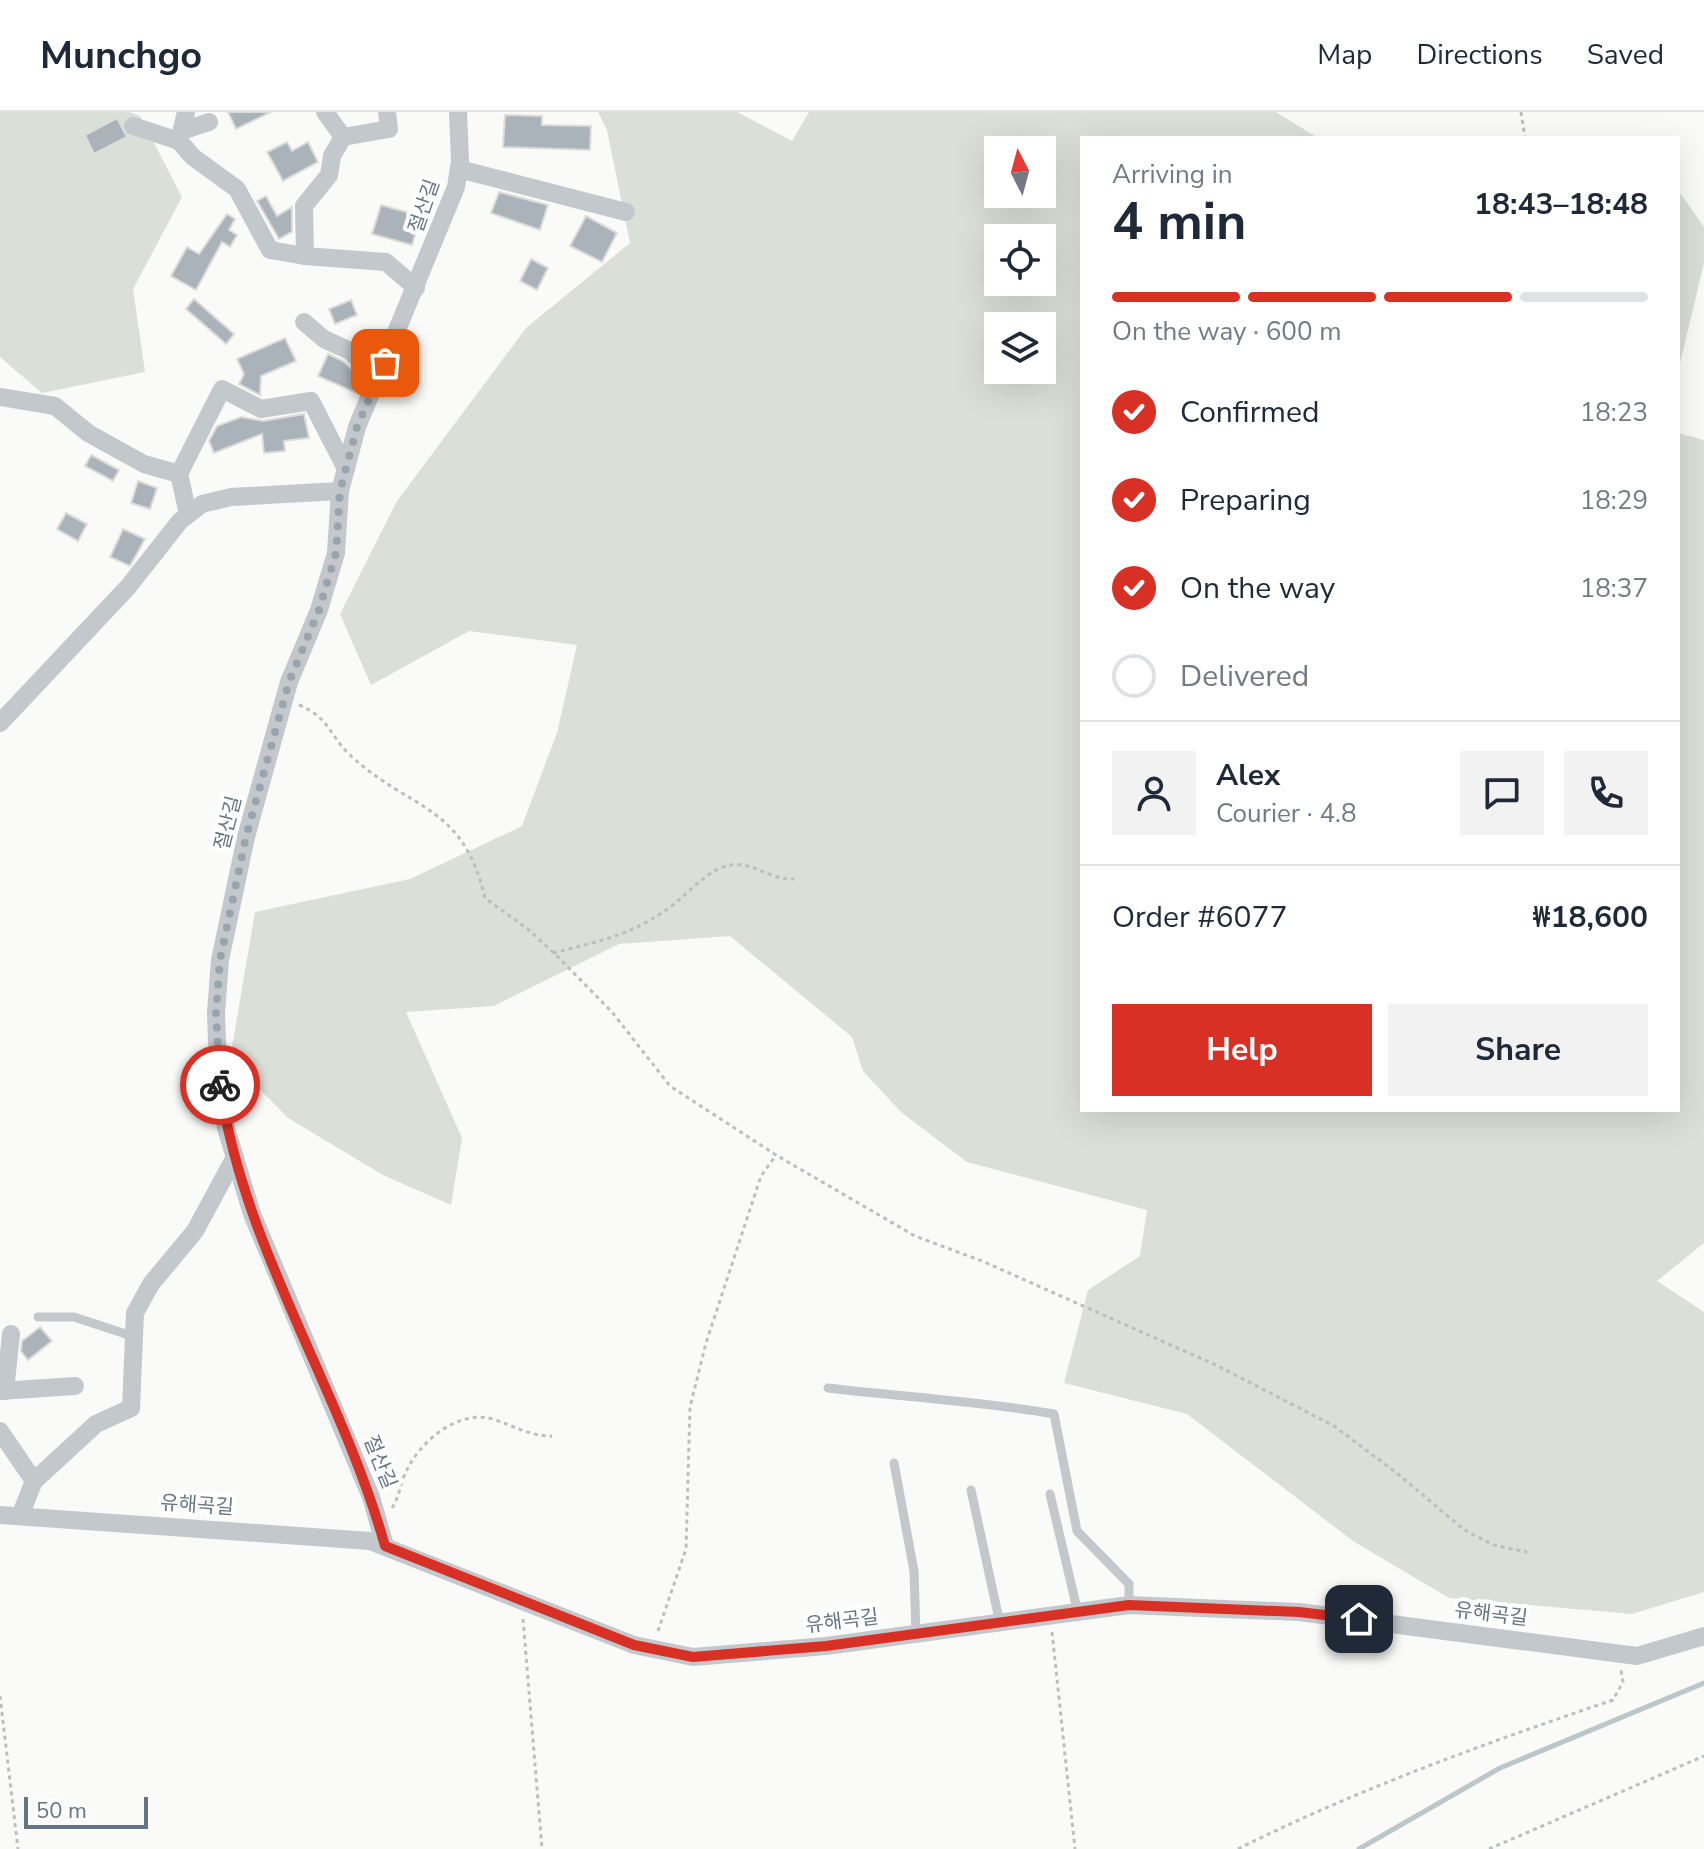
<!DOCTYPE html>
<meta charset="utf-8">
<style>
body{margin:0;font-family:"Nunito Sans","Noto Sans KR",sans-serif;background:#f2f2f3;color:#1f2937;height:100vh;display:flex;flex-direction:column;font-size:30px;white-space:nowrap}
*{box-sizing:border-box;margin:0}
p{font-size:26px;color:#747a83}
.icon{flex:none;width:44px;height:44px;fill:none;stroke:currentColor;stroke-width:2;stroke-linecap:round;stroke-linejoin:round}
.map{position:relative;flex:1;overflow:hidden}
.details{position:absolute;left:1080px;top:24px;width:600px;height:976px;display:flex;flex-direction:column;background:#fff;border-radius:0px;box-shadow:0 8px 32px #0002}
.details>*{flex:none}
.needle{width:52px;rotate:354deg}
.fabs{position:absolute;left:984px;top:24px;display:grid;gap:16px}
.fabs a{display:grid;place-items:center;width:72px;height:72px;border-radius:0px;background:#fff;box-shadow:0 8px 32px #0002;font-size:40px}
.scale{position:absolute;left:24px;bottom:20px;width:124px;box-sizing:border-box;padding-left:8px;border:4px solid #657683;border-top:0;font-size:22px;line-height:28px;white-space:nowrap;color:#657683;-webkit-text-stroke:6px #fff;paint-order:stroke}
.pin{position:absolute;display:grid;place-items:center;width:68px;height:68px;color:#fff;margin:-34px;border-radius:16px;box-shadow:0 4px 12px #0006}
.courier{position:absolute;display:grid;place-items:center;width:80px;height:80px;margin:-40px;border:6px solid #d93025;border-radius:50%;background:#fff;color:#222;box-shadow:0 2px 10px #0007}
.summary em{font-style:normal;font-weight:700}
.summary div{display:flex;flex-direction:column-reverse}
.summary{display:flex;align-items:center;justify-content:space-between;height:136px;padding:0 32px}
h1{font-size:52px;font-weight:700;line-height:60px}
.bar{display:grid;grid-template-columns:repeat(4,1fr);gap:12px 8px;align-content:center;height:96px;padding:0 32px}
.bar i{height:10px;border-radius:6px;background:#e0e1e3}
.bar .active{background:#d93025}
.bar p{grid-column:span 4}
.line{display:flex;align-items:center;gap:20px;padding:0 32px;border-top:2px solid #e0e1e3}
.line div{flex:1}
.round{display:grid;place-items:center;flex:none;width:84px;height:84px;border-radius:0px;background:#f2f2f3}
ol{padding:0 32px;list-style:none}
li{display:flex;align-items:center;gap:24px;height:88px}
li p{margin-inline-start:auto}
li .icon{padding:8px;border-radius:50%;background:#d93025;color:#fff;stroke-width:4}
li:last-child{color:#747a83}
li i{width:44px;height:44px;border:4px solid #e0e1e3;border-radius:50%}
.cta{display:flex;gap:16px;margin-top:auto;padding:16px 32px}
.cta a{flex:1;height:92px;border-radius:0px;background:#d93025;color:#fff;font-size:32px;font-weight:700;line-height:92px;text-align:center}
.cta a+a{background:#f2f2f3;color:#1f2937}
header{display:flex;align-items:center;gap:48px;box-sizing:border-box;height:112px;padding:0 40px;background:#fff;border-bottom:2px solid #e0e1e3}
header strong{font-size:38px}
nav{display:flex;gap:44px;margin-inline-start:auto;font-size:28px}
.map>svg:first-child{display:block}
.green{fill:#dadfd7;fill-rule:evenodd}
.lines{fill:none;stroke-linecap:round;stroke-linejoin:round}
.stream{stroke:#bbc7cb;stroke-width:5}
.building{fill:#aab3b9;stroke:#dcdcda;stroke-width:2}
.path{stroke:#bbbfc2;stroke-width:3;stroke-dasharray:4 4;stroke-linecap:butt}
.lane{stroke:#c3c8cc;stroke-width:9}
.street{stroke:#c3c8cc;stroke-width:18}
.done{stroke:#99a4ac;stroke-width:8;stroke-dasharray:0 14.4}
.route{stroke:#d93025;stroke-width:10}
.labels{text-anchor:middle;dominant-baseline:central;stroke-width:8;stroke-linejoin:round;paint-order:stroke}
.street-label{font-size:20px;fill:#657683;stroke:#fff}
</style>
<header>
<strong>Munchgo</strong>
<nav><a>Map</a><a>Directions</a><a>Saved</a></nav>
</header>
<div class="map">
<svg width="1704" height="1737" viewBox="0 0 1704 1737">
<rect width="100%" height="100%" fill="#fafaf8"/>
<g class="green">
<path d="M 0,0 L 130,0 L 140,4 L 182,85 L 133,177 L 145,260 L 42,281 L 0,245 Z"/>
<path d="M 598,0 L 737,0 L 792,29 L 809,0 L 1276,0 L 1318,26 L 1082,26 L 1082,998 L 1678,998 L 1678,321 L 1704,328 L 1704,1131 L 1657,1169 L 1704,1200 L 1704,1480 L 1632,1502 L 1449,1486 L 1353,1429 L 1187,1302 L 1064,1271 L 1088,1178 L 1140,1144 L 1147,1098 L 967,1050 L 901,1000 L 863,959 L 852,925 L 730,824 L 619,832 L 494,894 L 406,900 L 462,1026 L 451,1093 L 383,1063 L 288,1006 L 230,947 L 255,800 L 410,767 L 522,714 L 557,621 L 577,533 L 469,519 L 371,573 L 340,502 L 397,389 L 526,216 L 630,131 L 607,18 ZM 998,38 L 1042,38 L 1042,82 L 998,82 ZM 998,126 L 1042,126 L 1042,170 L 998,170 ZM 998,214 L 1042,214 L 1042,258 L 998,258 Z"/>
<path d="M 1678,78 L 1704,115 L 1704,151 L 1678,260 Z"/>
</g>
<g class="lines">
<path class="stream" d="M 1359,1737 L 1500,1656 L 1704,1571"/>
</g>
<g class="building">
<path d="M 228,0 L 271,0 L 236,17 Z"/>
<path d="M 505,3 L 542,4 L 542,13 L 591,14 L 590,38 L 503,35 Z"/>
<path d="M 117,6 L 127,25 L 94,42 L 85,23 Z"/>
<path d="M 287,30 L 292,39 L 308,30 L 318,50 L 283,69 L 267,40 Z"/>
<path d="M 499,80 L 548,93 L 540,118 L 491,101 Z"/>
<path d="M 266,84 L 277,104 L 292,95 L 292,120 L 279,127 L 257,89 Z"/>
<path d="M 381,93 L 421,104 L 412,133 L 372,122 Z"/>
<path d="M 227,102 L 235,107 L 229,118 L 237,123 L 230,135 L 222,130 L 196,178 L 171,164 L 187,135 L 199,142 Z"/>
<path d="M 586,104 L 617,121 L 602,150 L 570,134 Z"/>
<path d="M 531,147 L 548,156 L 537,178 L 520,169 Z"/>
<path d="M 194,187 L 234,222 L 226,232 L 186,197 Z"/>
<path d="M 351,188 L 357,203 L 335,212 L 329,197 Z"/>
<path d="M 285,226 L 296,249 L 261,264 L 260,283 L 239,272 L 244,262 L 237,247 Z"/>
<path d="M 328,242 L 343,249 L 360,266 L 354,280 L 318,264 Z"/>
<path d="M 304,302 L 309,326 L 284,329 L 285,339 L 264,341 L 262,322 L 214,341 L 209,329 L 217,314 L 241,305 L 263,309 Z"/>
<path d="M 91,343 L 119,358 L 113,369 L 85,354 Z"/>
<path d="M 138,369 L 157,376 L 150,397 L 131,391 Z"/>
<path d="M 66,401 L 87,412 L 78,429 L 57,417 Z"/>
<path d="M 123,417 L 145,427 L 130,454 L 110,445 Z"/>
<path d="M 40,1215 L 52,1229 L 28,1248 L 21,1239 L 22,1229 Z"/>
</g>
<g class="lines">
<g class="path">
<path d="M 1521,0 L 1525,26"/>
<path d="M 299,593 C 329,605 329,623 350,643 C 410,699 463,691 485,786 L 529,818 L 558,845 L 612,900 L 670,974 L 776,1043 L 915,1124 L 982,1149 L 1218,1254 L 1334,1314 L 1398,1362 L 1463,1417 L 1493,1433 L 1527,1440"/>
<path d="M 553,841 C 595,830 626,825 663,800 C 684,787 700,764 723,755 C 749,745 770,769 794,767"/>
<path d="M 392,1396 C 399,1386 400,1373 405,1362 C 418,1331 457,1297 493,1307 C 514,1314 529,1324 552,1324"/>
<path d="M 523,1507 L 542,1737"/>
<path d="M 658,1519 L 686,1437 L 690,1295 L 706,1231 L 761,1064 L 776,1043"/>
<path d="M 1052,1520 L 1075,1737"/>
<path d="M 0,1584 L 18,1737"/>
<path d="M 1238,1737 C 1358,1677 1486,1631 1613,1588 L 1623,1570 L 1621,1558"/>
<path d="M 1489,1737 L 1704,1644"/>
</g>
<g class="lane">
<path d="M 38,1205 L 74,1205 L 135,1225"/>
<path d="M 828,1276 C 904,1285 979,1289 1054,1302 L 1077,1419 L 1129,1472 L 1129,1493"/>
<path d="M 894,1351 L 914,1459 L 916,1522"/>
<path d="M 971,1378 L 1000,1512"/>
<path d="M 1050,1382 L 1078,1501"/>
</g>
<g class="street">
<path d="M 186,0 L 179,29 L 193,45 L 237,77 L 270,138 L 305,144"/>
<path d="M 325,0 L 343,25"/>
<path d="M 387,0 L 389,17 L 343,25 L 332,44 L 329,63 L 304,94 L 305,144 L 386,150 L 416,176"/>
<path d="M 133,14 L 179,29"/>
<path d="M 182,19 L 209,10"/>
<path d="M 459,57 L 626,100"/>
<path d="M 304,210 L 324,227 L 350,239 L 378,267"/>
<path d="M 0,285 L 55,294 L 88,321 L 144,352 L 179,362 L 188,402"/>
<path d="M 179,362 L 222,277 L 261,297 L 311,289 L 346,357"/>
<path d="M 0,611 L 128,475 L 180,409 L 202,392 L 231,385 L 340,379"/>
<path d="M 0,1279 L 75,1274"/>
<path d="M 5,1279 L 11,1222"/>
<path d="M 0,1319 L 34,1369 L 20,1404"/>
<path d="M 34,1369 L 96,1312 L 131,1296 L 135,1201 L 151,1172 L 195,1119 L 235,1045"/>
<path d="M 0,1403 L 370,1429 L 634,1533 L 693,1545 L 826,1534 L 1129,1493 L 1299,1500 L 1637,1544 L 1704,1524"/>
<path d="M 385,1434 L 371,1385 L 252,1102 L 226,1016 L 218,958 L 216,901 L 220,848 L 246,725 L 289,570 L 319,498 L 336,441 L 340,379 L 357,315 L 456,75 L 460,49 L 458,0"/>
</g>
</g>
<g class="lines">
<path class="done" d="M 220,973 L 216,901 L 220,848 L 246,725 L 289,570 L 319,498 L 336,441 L 340,379 L 357,315 L 385,251"/>
<path class="route" d="M 220,973 C 243,1136 341,1277 385,1434 L 634,1533 L 693,1545 L 826,1534 L 1129,1493 L 1299,1500 L 1359,1507"/>
</g>
<g class="labels">
<g class="street-label">
<text transform="translate(424 94) rotate(-71)">절산길</text>
<text transform="translate(228 711) rotate(-76)">절산길</text>
<text transform="translate(380 1350) rotate(68)">절산길</text>
<text transform="translate(197 1393) rotate(4)">유해곡길</text>
<text transform="translate(1491 1502) rotate(7)">유해곡길</text>
<text transform="translate(842 1509) rotate(-7)">유해곡길</text>
</g>
</g>
</svg>
<div class="fabs">
<a><svg class="needle" viewBox="-14 -14 28 28"><path d="M0-13l5 13h-10z" fill="#e53935"/><path d="M0 13l5-13h-10z" fill="#747a83"/></svg></a>
<a><svg class="icon" aria-label="locate" viewBox="0 0 24 24"><circle cx="12" cy="12" r="6"/><path d="M12 2v4M12 18v4M2 12h4M18 12h4"/></svg></a>
<a><svg class="icon" aria-label="layers" viewBox="0 0 24 24"><path d="M12 4l9 5-9 5-9-5zM3 14l9 5 9-5"/></svg></a>
</div>
<div class="scale">50 m</div>
<div class="pin" style="left:385px;top:251px;background:#ea580c"><svg class="icon" aria-label="bag" viewBox="0 0 24 24"><path d="M5 8h14l-1 12H6zM9 8a3 3 0 0 1 6 0"/></svg></div>
<div class="pin" style="left:1359px;top:1507px;background:#1f2937"><svg class="icon" aria-label="home" viewBox="0 0 24 24"><path d="M3 11l9-7 9 7M6 9v11h12V9"/></svg></div>
<div class="courier" style="left:220px;top:973px"><svg class="icon" aria-label="bike" viewBox="0 0 24 24"><circle cx="6" cy="16" r="4"/><circle cx="18" cy="16" r="4"/><path d="M6 16l4-8h5l3 8M10 8l3 8H6M13 5h3"/></svg></div>
<section class="details">
<div class="summary"><div><h1>4 min</h1><p>Arriving in</p></div><em>18:43–18:48</em></div>
<div class="bar"><i class="active"></i><i class="active"></i><i class="active"></i><i></i><p>On the way · 600 m</p></div>
<ol>
<li><svg class="icon" aria-label="check" viewBox="0 0 24 24"><path d="M5 12l5 5 9-10"/></svg>Confirmed<p>18:23</p></li>
<li><svg class="icon" aria-label="check" viewBox="0 0 24 24"><path d="M5 12l5 5 9-10"/></svg>Preparing<p>18:29</p></li>
<li><svg class="icon" aria-label="check" viewBox="0 0 24 24"><path d="M5 12l5 5 9-10"/></svg>On the way<p>18:37</p></li>
<li><i></i>Delivered</li>
</ol>
<div class="line" style="height:144px"><a class="round"><svg class="icon" aria-label="person" viewBox="0 0 24 24"><circle cx="12" cy="8" r="4"/><path d="M4 21q1-7 8-7t8 7"/></svg></a><div><b>Alex</b><p>Courier · 4.8</p></div><a class="round"><svg class="icon" aria-label="chat" viewBox="0 0 24 24"><path d="M4 5h16v11H9l-5 4z"/></svg></a><a class="round"><svg class="icon" aria-label="phone" viewBox="0 0 24 24"><path d="M5 4h4l2 5-3 2q2 4 5 5l2-3 5 2v4C11 20 4 13 5 4z"/></svg></a></div>
<div class="line" style="height:104px"><div>Order #6077</div><b>₩18,600</b></div>
<div class="cta"><a>Help</a><a>Share</a></div>
</section>
</div>
